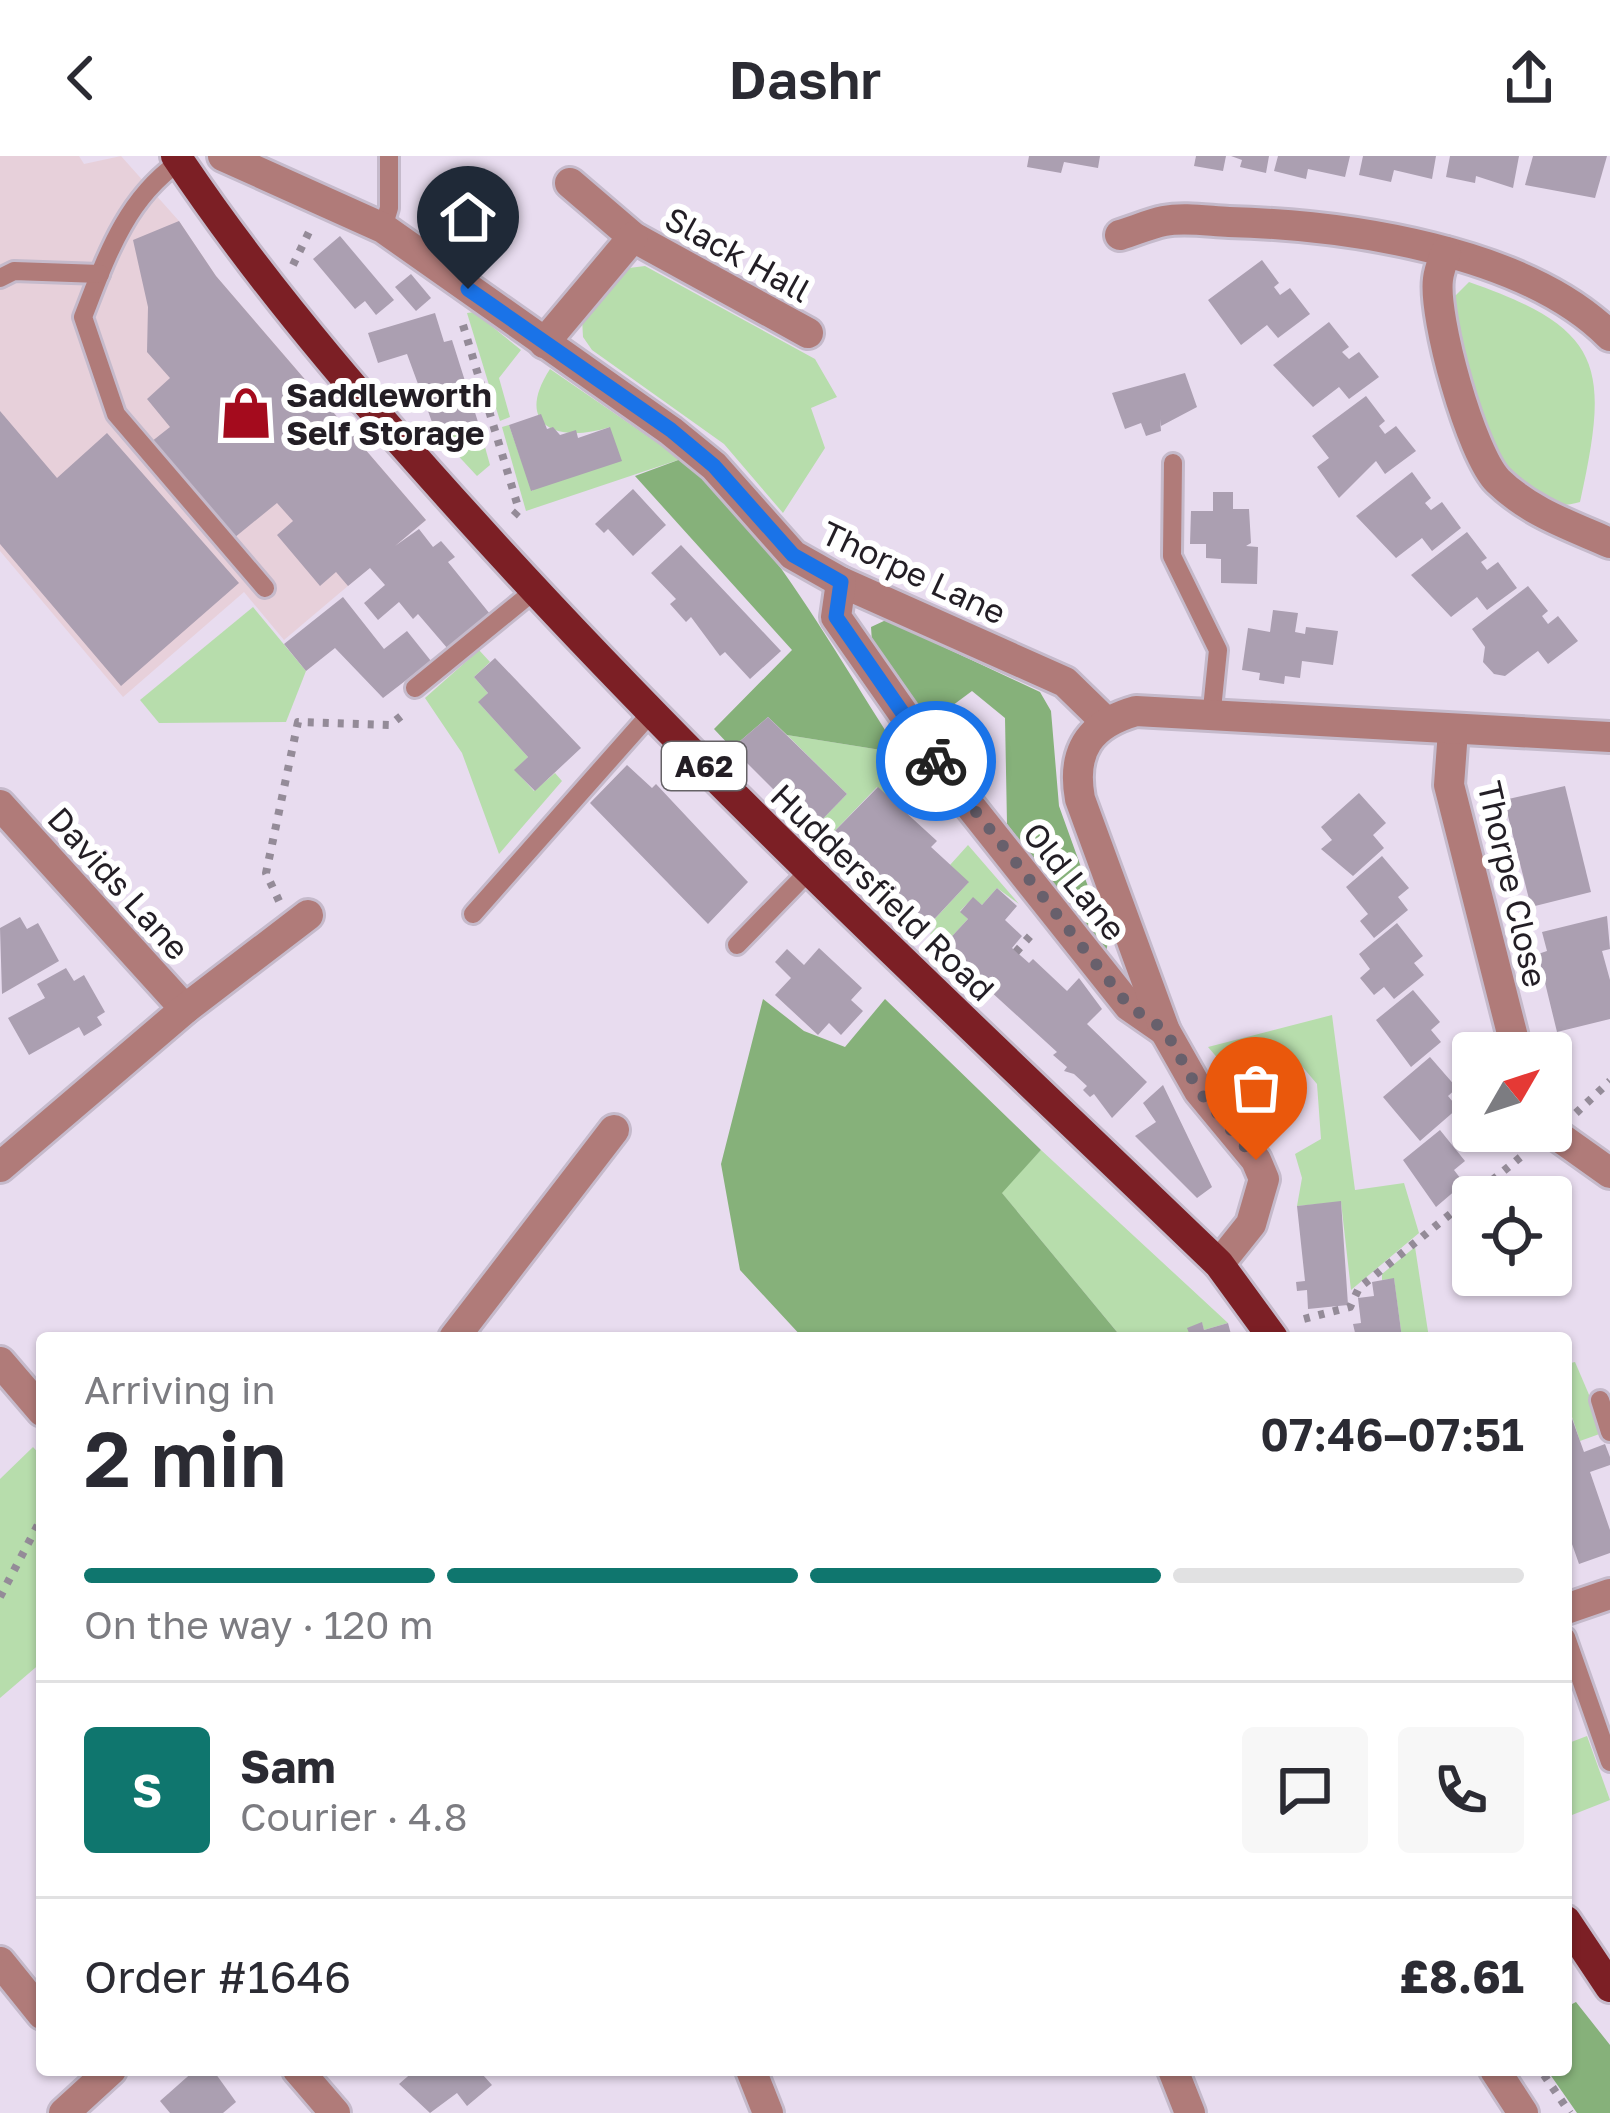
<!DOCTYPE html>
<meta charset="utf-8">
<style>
body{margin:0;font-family:"Golos Text",sans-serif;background:#f7f7f7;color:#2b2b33;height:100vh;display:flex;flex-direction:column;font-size:45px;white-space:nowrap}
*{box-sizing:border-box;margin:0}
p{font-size:39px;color:#7c7c81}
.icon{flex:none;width:66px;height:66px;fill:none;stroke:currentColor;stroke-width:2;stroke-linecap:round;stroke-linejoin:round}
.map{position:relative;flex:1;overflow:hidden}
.side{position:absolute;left:36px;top:1176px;width:1536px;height:744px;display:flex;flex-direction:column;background:#fff;border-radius:12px;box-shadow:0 3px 9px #0004}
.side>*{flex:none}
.needle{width:78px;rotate:51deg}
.controls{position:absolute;left:1452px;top:876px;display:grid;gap:24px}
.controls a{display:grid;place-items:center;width:120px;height:120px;border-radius:12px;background:#fff;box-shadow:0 3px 9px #0004;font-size:60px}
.pin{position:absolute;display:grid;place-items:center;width:102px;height:102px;color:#fff;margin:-123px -51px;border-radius:50% 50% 50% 0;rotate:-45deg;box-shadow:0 0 12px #0007}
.pin .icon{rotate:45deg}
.courier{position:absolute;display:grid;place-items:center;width:120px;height:120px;margin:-60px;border:9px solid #1a73e8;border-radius:50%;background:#fff;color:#222;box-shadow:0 3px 15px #0007}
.headline em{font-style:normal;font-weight:600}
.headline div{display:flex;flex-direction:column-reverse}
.headline{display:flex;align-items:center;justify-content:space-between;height:204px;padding:0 48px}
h1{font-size:78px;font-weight:600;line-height:90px}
.bar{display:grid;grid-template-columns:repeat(4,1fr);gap:18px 12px;align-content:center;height:144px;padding:0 48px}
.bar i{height:15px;border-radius:9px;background:#e1e1e2}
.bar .selected{background:#0f766e}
.bar p{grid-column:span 4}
.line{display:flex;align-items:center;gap:30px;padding:0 48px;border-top:3px solid #e1e1e2}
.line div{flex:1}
.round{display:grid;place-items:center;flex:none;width:126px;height:126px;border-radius:12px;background:#f7f7f7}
header{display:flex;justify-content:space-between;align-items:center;height:156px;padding:0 48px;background:#fff;font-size:54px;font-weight:600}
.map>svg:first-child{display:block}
.industrial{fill:#e7d0da}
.green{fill:#b7ddac}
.forest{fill:#86b17a}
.building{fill:#ab9fb1}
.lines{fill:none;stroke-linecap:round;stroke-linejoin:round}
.service-casing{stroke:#c5bacb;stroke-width:24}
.minor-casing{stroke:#c5bacb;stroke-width:36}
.tertiary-casing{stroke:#c5bacb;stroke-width:36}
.primary-casing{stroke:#c5bacb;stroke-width:36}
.path{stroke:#948b98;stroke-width:8;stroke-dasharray:6 9;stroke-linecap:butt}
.service{stroke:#b07b79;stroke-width:18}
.minor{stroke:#b07b79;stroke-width:30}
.tertiary{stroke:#b07b79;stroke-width:30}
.primary{stroke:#7c1f25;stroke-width:30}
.done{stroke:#68606c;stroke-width:12;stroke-dasharray:0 21.6}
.route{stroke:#1a73e8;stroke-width:15}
.labels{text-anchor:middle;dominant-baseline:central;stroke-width:12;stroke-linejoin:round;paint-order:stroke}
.shield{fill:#fff;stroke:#656266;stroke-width:3}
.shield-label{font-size:30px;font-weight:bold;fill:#231e25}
.street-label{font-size:33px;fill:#231e25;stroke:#fff}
.poi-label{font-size:33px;font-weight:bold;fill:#231e25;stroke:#fff;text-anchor:start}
</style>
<header><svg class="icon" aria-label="back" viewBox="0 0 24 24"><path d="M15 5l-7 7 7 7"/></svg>Dashr<svg class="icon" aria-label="share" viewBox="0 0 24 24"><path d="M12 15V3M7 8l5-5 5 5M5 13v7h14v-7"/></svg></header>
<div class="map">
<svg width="1610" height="1957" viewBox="0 0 1610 1957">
<rect width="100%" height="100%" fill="#e8dcef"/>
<path class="industrial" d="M 0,0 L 79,0 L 84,8 L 121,0 L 179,65 L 216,120 L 426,364 L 284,484 L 244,436 L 123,541 L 0,395 Z"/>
<g class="green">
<path d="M 645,110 L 815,203 L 837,241 L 811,252 L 825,292 L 783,357 L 724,288 L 592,194 L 583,181 L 582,162 L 629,112 Z"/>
<path d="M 1469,126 C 1604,173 1610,210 1580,346 C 1490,374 1463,201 1450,145 Z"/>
<path d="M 474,156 L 521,194 L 499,222 L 510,261 L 500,265 L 467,157 Z"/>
<path d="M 550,213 L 681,303 L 526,355 L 502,271 L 509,269 L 532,335 L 610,271 C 558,288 513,270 550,213 Z"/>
<path d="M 478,266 L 490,309 L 477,320 L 437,277 Z"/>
<path d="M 253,451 L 306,515 L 286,566 L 159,567 L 140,544 Z"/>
<path d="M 479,494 L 490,506 L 474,521 L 488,537 L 479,547 L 528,601 L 515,614 L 534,635 L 555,617 L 562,625 L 499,698 L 462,597 L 425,542 Z"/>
<path d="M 787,579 L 900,597 L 921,627 L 899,650 L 877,631 L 826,684 L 813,673 L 847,638 Z"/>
<path d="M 968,689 L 1019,748 L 997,732 L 982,749 L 973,742 L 960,755 L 968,763 L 944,789 L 930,778 L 936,771 L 931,767 L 968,727 L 950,709 Z"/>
<path d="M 1332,859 L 1355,1034 L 1404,1027 L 1419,1077 L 1351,1134 L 1341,1046 L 1297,1050 L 1302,1022 L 1295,998 L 1321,983 L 1317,928 L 1295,902 L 1256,913 L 1254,929 L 1277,958 L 1275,969 L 1208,891 Z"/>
<path d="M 1041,994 L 1228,1167 L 1204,1174 L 1202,1167 L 1188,1172 L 1190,1179 L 1181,1182 L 1122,1182 L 1001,1036 Z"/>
<path d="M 1415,1091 L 1429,1182 L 1402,1182 L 1394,1123 L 1382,1124 L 1382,1118 Z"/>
<path d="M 1575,1206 L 1605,1276 L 1580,1285 L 1566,1243 L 1566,1208 Z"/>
<path d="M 33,1291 L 42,1301 L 42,1506 L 0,1542 L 0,1323 Z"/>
<path d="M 1587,1580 L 1610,1644 L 1572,1659 L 1566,1651 L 1566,1588 Z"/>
</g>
<g class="forest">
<path d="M 681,303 C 764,363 842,510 900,597 L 787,579 L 768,561 L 732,592 L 714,573 L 792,494 L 635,320 Z"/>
<path d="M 886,464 L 1040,536 L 1051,555 L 1059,650 L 1108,786 L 1106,796 L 1007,668 L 1005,562 L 972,535 L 929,567 L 872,486 L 871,471 Z"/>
<path d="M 763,843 L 804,875 L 845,891 L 885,843 L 1041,994 L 1002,1037 L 1122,1182 L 803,1182 L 740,1114 L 721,1008 Z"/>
<path d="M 1576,1846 L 1610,1889 L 1610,1957 L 1577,1957 L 1547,1914 L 1566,1914 L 1566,1851 Z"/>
</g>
<g class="building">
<path d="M 1029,0 L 1100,0 L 1098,12 L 1064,6 L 1061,17 L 1027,11 Z"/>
<path d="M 1196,0 L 1226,0 L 1223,15 L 1194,10 Z"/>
<path d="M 1231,0 L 1269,0 L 1266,17 L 1240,11 L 1242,4 Z"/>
<path d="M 1278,0 L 1350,0 L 1345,21 L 1308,13 L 1306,23 L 1274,15 Z"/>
<path d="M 1363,0 L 1436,0 L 1432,23 L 1394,14 L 1391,26 L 1359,19 Z"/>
<path d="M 1450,0 L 1519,0 L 1513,32 L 1476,20 L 1475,27 L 1446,21 Z"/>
<path d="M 1533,0 L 1607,0 L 1595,42 L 1525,29 Z"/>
<path d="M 179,65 L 216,120 L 426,364 L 395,390 L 419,373 L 433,391 L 441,385 L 455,401 L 448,406 L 490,458 L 448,493 L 418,458 L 413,463 L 399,446 L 378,464 L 364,447 L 385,429 L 370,412 L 348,430 L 336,416 L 320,430 L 277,379 L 293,365 L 277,347 L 234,382 L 151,286 L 170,271 L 147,243 L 170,222 L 147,196 L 148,151 L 133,84 Z"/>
<path d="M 340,80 L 394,144 L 376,159 L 365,145 L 355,153 L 313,103 Z"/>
<path d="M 1262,104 L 1279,127 L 1274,131 L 1280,139 L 1290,132 L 1310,158 L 1278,182 L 1267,169 L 1241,189 L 1208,144 Z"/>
<path d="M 411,118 L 431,142 L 416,155 L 395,131 Z"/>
<path d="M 435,157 L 444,186 L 452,184 L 478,266 L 436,277 L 407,198 L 378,207 L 368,177 Z"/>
<path d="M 1329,166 L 1349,191 L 1342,196 L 1349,203 L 1359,196 L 1379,221 L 1349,243 L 1339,231 L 1313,251 L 1273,209 Z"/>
<path d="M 1185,217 L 1197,251 L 1161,270 L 1160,263 L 1161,275 L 1146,280 L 1141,267 L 1125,273 L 1112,237 Z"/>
<path d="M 1366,240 L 1385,265 L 1379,270 L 1385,278 L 1396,270 L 1416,295 L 1385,318 L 1376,305 L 1339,342 L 1317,311 L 1329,302 L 1312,280 Z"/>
<path d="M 0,255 L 57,322 L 107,277 L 239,427 L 121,530 L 0,388 Z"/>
<path d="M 541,258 L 547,273 L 553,271 L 560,279 L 576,274 L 578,282 L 610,271 L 622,305 L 531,335 L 509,269 Z"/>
<path d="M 1412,316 L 1431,342 L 1425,347 L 1431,354 L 1442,346 L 1461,372 L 1432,395 L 1422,382 L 1396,402 L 1356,360 Z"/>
<path d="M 633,333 L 666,369 L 633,400 L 608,373 L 604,377 L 595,368 Z"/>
<path d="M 1213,336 L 1233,336 L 1233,353 L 1249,353 L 1251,387 L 1246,390 L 1258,391 L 1257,428 L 1221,427 L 1221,403 L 1206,402 L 1206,388 L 1190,388 L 1191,355 L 1213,355 Z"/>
<path d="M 1467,376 L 1487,402 L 1481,406 L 1487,414 L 1498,406 L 1517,432 L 1487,454 L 1477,441 L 1451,461 L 1411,419 Z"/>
<path d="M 681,389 L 781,495 L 750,523 L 725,496 L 720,500 L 691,461 L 686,466 L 670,448 L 676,443 L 651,417 Z"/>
<path d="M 1528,430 L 1548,455 L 1542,460 L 1548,468 L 1558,460 L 1578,485 L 1548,508 L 1538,495 L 1505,520 L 1494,518 L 1483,506 L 1485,491 L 1472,473 Z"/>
<path d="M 343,441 L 384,493 L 407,475 L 431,505 L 383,542 L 335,492 L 306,515 L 284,488 Z"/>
<path d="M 1273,454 L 1298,457 L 1295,476 L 1305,478 L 1306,471 L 1338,475 L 1333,509 L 1302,505 L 1300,522 L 1285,520 L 1284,528 L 1259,524 L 1260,517 L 1242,514 L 1248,472 L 1270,476 Z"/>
<path d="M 495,502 L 581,592 L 535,635 L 514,614 L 528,601 L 478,546 L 488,537 L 474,521 Z"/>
<path d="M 768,561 L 847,638 L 813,673 L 732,592 Z"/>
<path d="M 627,609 L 652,632 L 656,628 L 748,726 L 708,768 L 590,647 Z"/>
<path d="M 1565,630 L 1591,736 L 1531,751 L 1504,644 Z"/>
<path d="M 878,631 L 937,685 L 931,691 L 969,726 L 927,771 L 890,736 L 885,741 L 826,684 Z"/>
<path d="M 1359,637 L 1386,667 L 1373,679 L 1384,692 L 1353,720 L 1321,693 L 1332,684 L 1321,671 Z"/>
<path d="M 1382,700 L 1409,732 L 1398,741 L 1408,754 L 1374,782 L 1360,765 L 1368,758 L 1346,731 Z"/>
<path d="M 997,732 L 1017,750 L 1005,764 L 1022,780 L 1012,792 L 1029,807 L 1033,803 L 1067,835 L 1079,822 L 1102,853 L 1087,868 L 1147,926 L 1112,962 L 1094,938 L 1090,941 L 1083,934 L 1087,930 L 1074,918 L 1064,915 L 1067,911 L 1053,899 L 1057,896 L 942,791 L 968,763 L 960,756 L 973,741 L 982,749 Z"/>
<path d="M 1607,760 L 1610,793 L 1602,795 L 1610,824 L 1610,863 L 1557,876 L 1538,798 L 1547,795 L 1542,776 Z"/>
<path d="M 20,761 L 27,773 L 38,767 L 59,805 L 2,838 L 0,772 Z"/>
<path d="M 1397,767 L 1423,800 L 1414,807 L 1424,819 L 1394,843 L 1384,831 L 1374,839 L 1360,822 L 1370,813 L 1359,798 Z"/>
<path d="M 819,792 L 862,832 L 851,844 L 863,855 L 841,879 L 829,867 L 818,879 L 775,839 L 791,822 L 775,806 L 787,793 L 804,809 Z"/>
<path d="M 66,812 L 74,825 L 84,819 L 105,856 L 97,861 L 102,869 L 84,880 L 79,871 L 29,899 L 8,862 L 45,842 L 37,828 Z"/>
<path d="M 1413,834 L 1440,866 L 1431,874 L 1441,886 L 1411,911 L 1376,864 Z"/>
<path d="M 1430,901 L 1457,932 L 1448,940 L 1458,952 L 1420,985 L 1383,941 Z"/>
<path d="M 1163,929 L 1212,1031 L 1197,1042 L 1135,980 L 1156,966 L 1143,947 Z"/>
<path d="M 1440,974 L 1465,1005 L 1454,1014 L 1464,1027 L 1436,1051 L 1403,1004 Z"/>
<path d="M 1341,1045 L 1348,1149 L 1308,1153 L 1307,1134 L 1297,1135 L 1296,1126 L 1305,1125 L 1297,1050 Z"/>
<path d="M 1394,1122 L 1402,1182 L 1356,1181 L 1353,1168 L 1361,1167 L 1358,1142 L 1374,1140 L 1372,1126 Z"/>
<path d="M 1202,1166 L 1204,1174 L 1228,1167 L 1232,1182 L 1191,1182 L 1187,1172 Z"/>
<path d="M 1566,1246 L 1584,1296 L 1605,1288 L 1610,1301 L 1610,1309 L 1590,1316 L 1610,1374 L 1610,1397 L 1579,1408 L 1566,1371 Z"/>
<path d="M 195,1914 L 213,1914 L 236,1946 L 223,1957 L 170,1957 L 160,1945 Z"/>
<path d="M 415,1914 L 489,1914 L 483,1919 L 492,1929 L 467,1950 L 457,1937 L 430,1957 L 399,1928 Z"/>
</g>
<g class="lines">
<g class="service-casing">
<g id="service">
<path d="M 179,6 C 125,44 106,102 83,161 L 116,258 L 265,432"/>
<path d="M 383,72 L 389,52 L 389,0"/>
<path d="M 0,122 L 14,115 L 100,118"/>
<path d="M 1173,307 L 1172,400 L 1218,494 L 1211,563"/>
<path d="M 415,532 L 535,434"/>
<path d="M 473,758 L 651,557"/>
<path d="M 737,789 L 809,715"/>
<path d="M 1600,1244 L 1610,1276"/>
<path d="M 1566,1481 L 1610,1606"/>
</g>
</g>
<g class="minor-casing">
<g id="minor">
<path d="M 223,0 L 383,72 L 671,275 L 714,310 L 793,399 L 841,426 L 1065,526 L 1104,564"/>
<path d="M 570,27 L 633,81 L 808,177"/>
<path d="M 1120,79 C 1134,75 1149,68 1164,65 C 1184,61 1208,65 1229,66 C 1345,69 1525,94 1610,180"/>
<path d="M 1446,96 C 1443,104 1439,114 1438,123 C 1433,161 1471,298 1498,325 C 1530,356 1569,369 1610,387"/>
<path d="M 544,187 L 633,81"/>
<path d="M 841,426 L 836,461 L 951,626 L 1129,850 L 1165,875"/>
<path d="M 1453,575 L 1449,629 L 1517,897"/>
<path d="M 0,649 L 185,853"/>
<path d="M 1551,975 L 1610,1017"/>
<path d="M 0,1011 L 185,853 L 308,759"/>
<path d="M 454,1182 L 614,974"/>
<path d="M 0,1206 L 42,1255"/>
<path d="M 1566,1453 L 1610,1438"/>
<path d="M 0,1806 L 42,1858"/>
<path d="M 298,1914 L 335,1957"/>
<path d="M 751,1914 L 768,1957"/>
<path d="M 1173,1914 L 1190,1957"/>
<path d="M 64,1957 L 111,1914"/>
</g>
</g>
<g class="tertiary-casing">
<g id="tertiary">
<path d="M 1219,1108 L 1251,1068 L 1264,1023 L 1256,1004 L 1199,935 L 1165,875 L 1080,643 C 1071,594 1090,568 1136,555 L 1610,581"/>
<path d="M 1495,1914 L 1523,1957"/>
</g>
</g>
<g class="primary-casing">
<g id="primary">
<path d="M 176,0 C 270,141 383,268 497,393 C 726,643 975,873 1219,1108 L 1273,1182"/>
<path d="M 1566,1765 L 1610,1831"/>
</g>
</g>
<g class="path">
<path d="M 293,109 L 310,74"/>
<path d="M 463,169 L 519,354 L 510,364"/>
<path d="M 279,745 L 266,717 L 298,566 L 390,569 L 405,557"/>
<path d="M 1016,796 L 1031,779"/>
<path d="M 1576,957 L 1610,925"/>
<path d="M 1304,1163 L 1350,1151 L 1359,1132 L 1527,996"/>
<path d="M 0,1441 L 42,1361"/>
<path d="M 1544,1919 L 1570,1957"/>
</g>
<use href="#service" class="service"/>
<use href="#minor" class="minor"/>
<use href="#tertiary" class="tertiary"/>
<use href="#primary" class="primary"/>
</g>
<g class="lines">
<path class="done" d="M 936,605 L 1129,850 L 1165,874 L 1199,935 L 1256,1004"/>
<path class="route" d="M 468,133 L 671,274 L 714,310 L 793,399 L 841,426 L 836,461 L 936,605"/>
</g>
<defs>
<g id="shop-bare" transform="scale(4.14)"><path d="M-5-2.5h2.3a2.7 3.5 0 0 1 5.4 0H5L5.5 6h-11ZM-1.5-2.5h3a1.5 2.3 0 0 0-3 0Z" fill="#a40b1d" stroke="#fff" stroke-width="2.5" paint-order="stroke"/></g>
</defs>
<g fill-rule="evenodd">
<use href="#shop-bare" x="246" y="257"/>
</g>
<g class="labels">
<rect class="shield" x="662" y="586" width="84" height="48" rx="9"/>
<g class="shield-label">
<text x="704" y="610">A62</text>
</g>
<g class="street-label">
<text transform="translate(738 98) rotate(29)">Slack Hall</text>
<text transform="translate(914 416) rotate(25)">Thorpe Lane</text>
<text transform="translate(1075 725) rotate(51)">Old Lane</text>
<text transform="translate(119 727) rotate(48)">Davids Lane</text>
<text transform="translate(1513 728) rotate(77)">Thorpe Close</text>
<text transform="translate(883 736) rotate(44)">Huddersfield Road</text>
</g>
<g class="poi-label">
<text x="286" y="238">Saddleworth<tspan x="286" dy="38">Self Storage</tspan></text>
</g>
</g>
</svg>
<div class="controls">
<a><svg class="needle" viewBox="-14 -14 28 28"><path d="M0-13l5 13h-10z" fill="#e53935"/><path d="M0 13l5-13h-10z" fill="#7c7c81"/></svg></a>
<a><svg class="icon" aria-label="locate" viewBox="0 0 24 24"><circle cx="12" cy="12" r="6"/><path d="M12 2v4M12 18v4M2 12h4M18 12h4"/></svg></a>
</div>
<div class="pin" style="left:1256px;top:1004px;background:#ea580c"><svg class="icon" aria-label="bag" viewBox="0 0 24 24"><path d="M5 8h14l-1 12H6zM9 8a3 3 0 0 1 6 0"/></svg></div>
<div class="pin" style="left:468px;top:133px;background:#1f2937"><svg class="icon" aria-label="home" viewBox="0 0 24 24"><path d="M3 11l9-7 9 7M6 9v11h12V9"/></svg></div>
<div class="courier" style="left:936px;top:605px"><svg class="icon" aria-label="bike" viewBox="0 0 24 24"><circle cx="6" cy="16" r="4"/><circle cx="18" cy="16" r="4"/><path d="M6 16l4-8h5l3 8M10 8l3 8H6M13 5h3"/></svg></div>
<section class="side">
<div class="headline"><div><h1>2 min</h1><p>Arriving in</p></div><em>07:46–07:51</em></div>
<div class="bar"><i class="selected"></i><i class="selected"></i><i class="selected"></i><i></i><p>On the way · 120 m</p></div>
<div class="line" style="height:216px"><b class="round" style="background:#0f766e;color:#fff">S</b><div><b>Sam</b><p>Courier · 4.8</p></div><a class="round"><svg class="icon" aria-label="chat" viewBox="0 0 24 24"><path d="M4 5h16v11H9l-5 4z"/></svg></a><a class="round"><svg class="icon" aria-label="phone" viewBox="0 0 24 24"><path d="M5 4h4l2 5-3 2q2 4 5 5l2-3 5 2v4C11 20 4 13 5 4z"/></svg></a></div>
<div class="line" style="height:156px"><div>Order #1646</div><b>£8.61</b></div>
</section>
</div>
